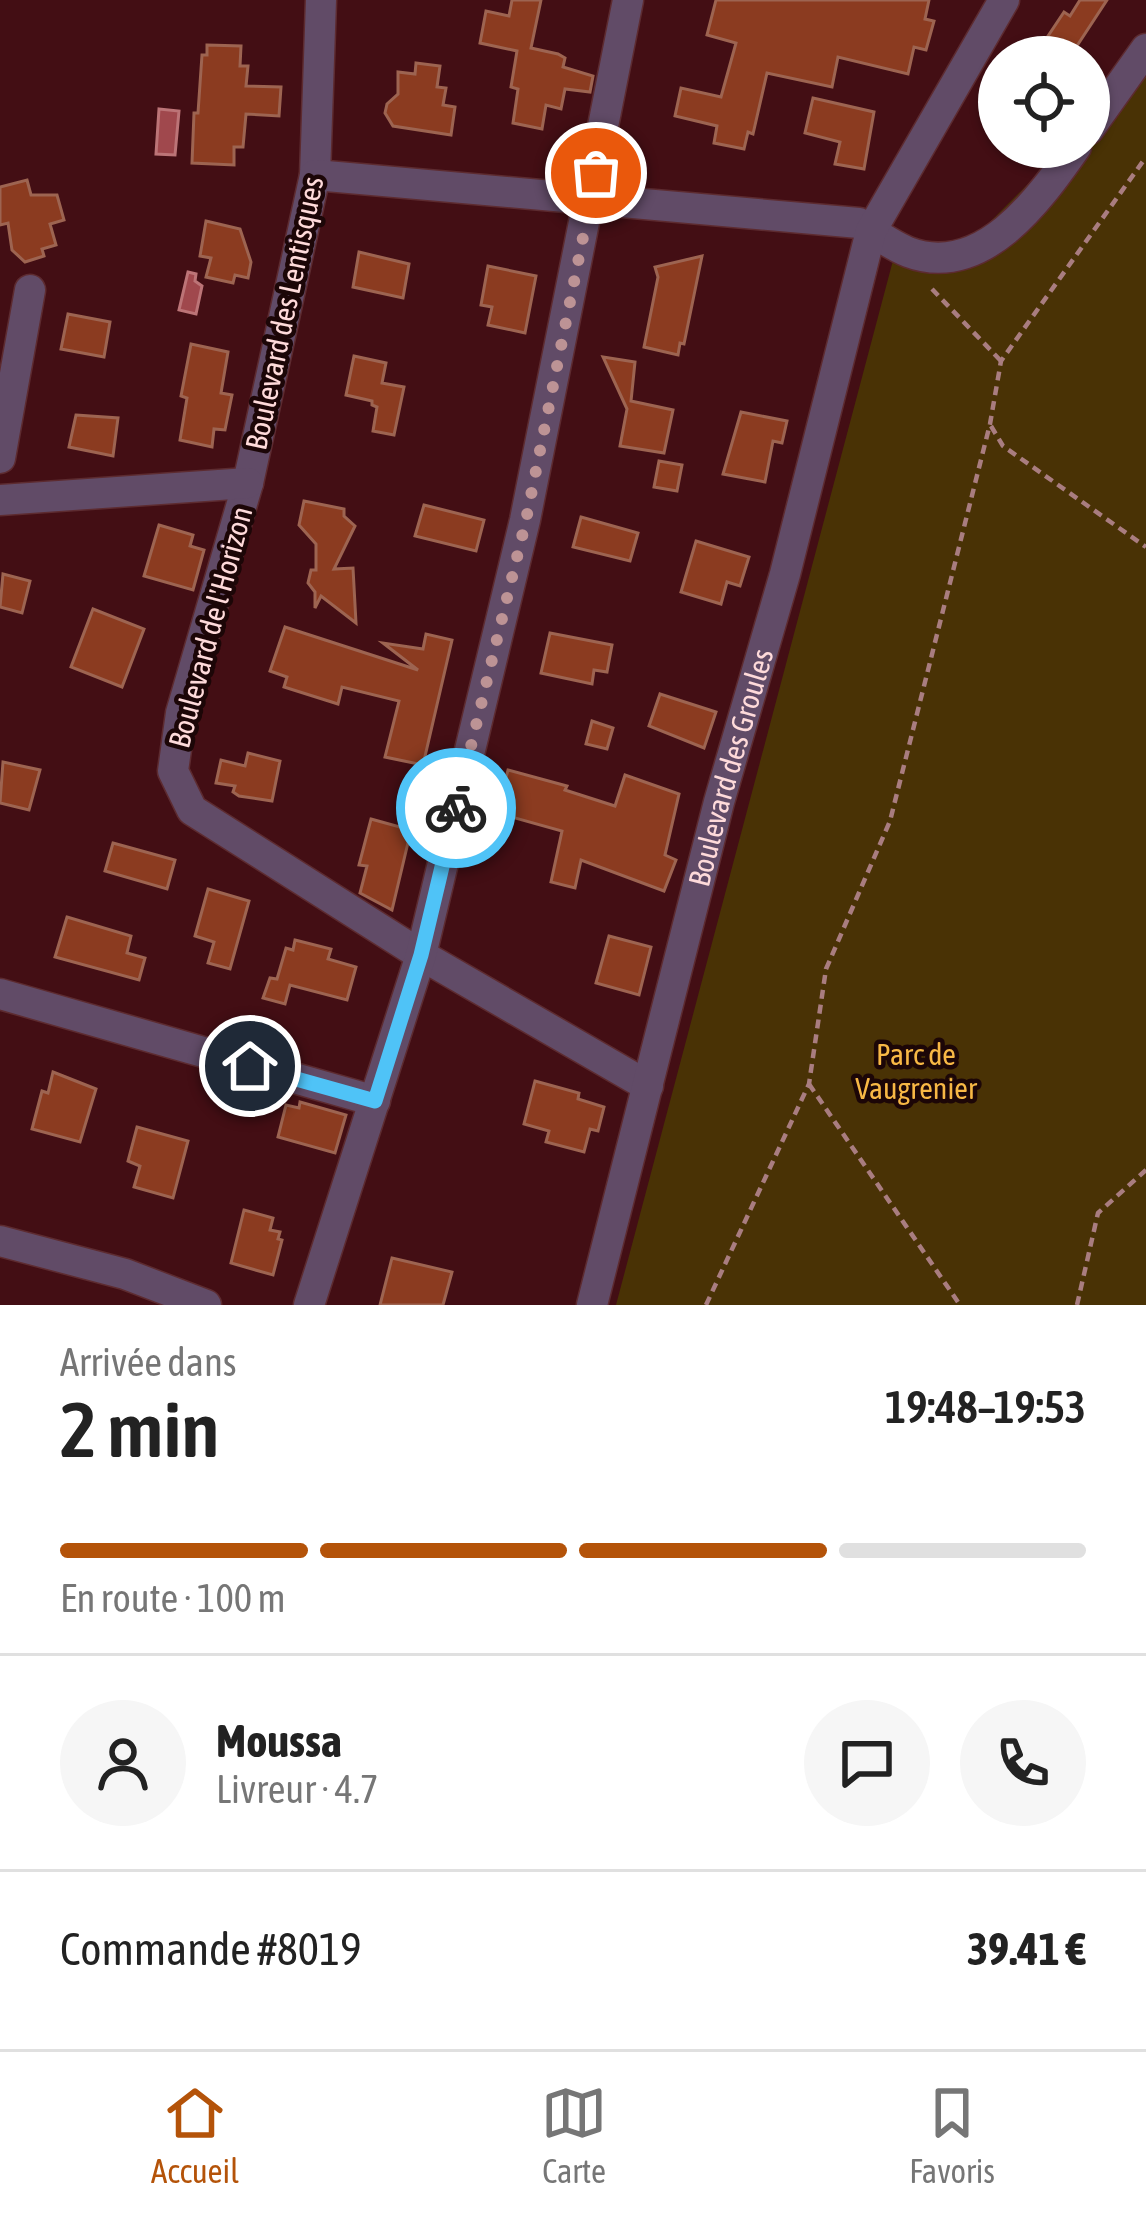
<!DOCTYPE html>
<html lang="fr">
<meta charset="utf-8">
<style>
body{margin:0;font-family:"Asap Condensed",sans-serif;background:#f6f6f6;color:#222;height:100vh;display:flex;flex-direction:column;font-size:45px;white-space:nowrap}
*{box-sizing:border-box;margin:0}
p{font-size:39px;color:#767676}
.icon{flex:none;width:66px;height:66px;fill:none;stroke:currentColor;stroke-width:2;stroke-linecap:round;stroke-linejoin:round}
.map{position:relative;height:1305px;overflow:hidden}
.details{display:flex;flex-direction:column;background:#fff;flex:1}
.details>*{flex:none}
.tools{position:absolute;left:978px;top:36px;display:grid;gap:24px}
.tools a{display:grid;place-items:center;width:132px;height:132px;border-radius:50%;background:#fff;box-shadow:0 3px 9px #0004;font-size:60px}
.pin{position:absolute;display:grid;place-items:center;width:102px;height:102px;color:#fff;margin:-51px;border:6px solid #fff;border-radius:50%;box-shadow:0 3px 12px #0007}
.courier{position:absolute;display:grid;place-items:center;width:120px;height:120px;margin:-60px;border:9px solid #4fc3f7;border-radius:50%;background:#fff;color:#222;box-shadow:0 3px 15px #0007}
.overview em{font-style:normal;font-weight:600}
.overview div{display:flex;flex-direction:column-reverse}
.overview{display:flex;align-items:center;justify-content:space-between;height:204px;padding:0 60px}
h1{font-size:78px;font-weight:600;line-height:90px}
.bar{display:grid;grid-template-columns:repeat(4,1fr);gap:18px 12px;align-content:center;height:144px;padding:0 60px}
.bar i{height:15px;border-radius:9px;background:#e0e0e0}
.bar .active{background:#b45309}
.bar p{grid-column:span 4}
.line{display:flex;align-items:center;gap:30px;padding:0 60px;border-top:3px solid #e0e0e0}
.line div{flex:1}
.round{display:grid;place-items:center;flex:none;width:126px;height:126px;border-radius:63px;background:#f6f6f6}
.menu{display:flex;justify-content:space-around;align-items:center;height:168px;border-top:3px solid #e0e0e0;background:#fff;font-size:33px;color:#767676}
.menu a{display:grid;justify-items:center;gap:6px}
.menu .active{color:#b45309}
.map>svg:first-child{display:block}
.green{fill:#493205}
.water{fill:#a0484d;stroke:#bc7477;stroke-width:3}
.building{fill:#8b3b20;stroke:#9d6451;stroke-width:3}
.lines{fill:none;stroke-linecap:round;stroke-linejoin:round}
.minor-casing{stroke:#5d2b30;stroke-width:33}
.path{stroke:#a97d80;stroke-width:4.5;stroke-dasharray:9 6;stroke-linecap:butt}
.minor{stroke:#614b67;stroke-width:30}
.done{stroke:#bd9395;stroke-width:12;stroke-dasharray:0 21.6}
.route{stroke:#4fc3f7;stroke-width:15}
.labels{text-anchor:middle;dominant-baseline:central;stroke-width:9;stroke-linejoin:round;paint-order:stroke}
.street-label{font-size:30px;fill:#fedada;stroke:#1c0607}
.park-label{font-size:30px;fill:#f8b845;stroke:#1c0607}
</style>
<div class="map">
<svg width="1146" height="1305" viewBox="0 0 1146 1305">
<rect width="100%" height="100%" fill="#430e14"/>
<path class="green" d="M 1146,66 L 1146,1305 L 616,1305 L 900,234 L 951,261 Z"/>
<g class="water">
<path d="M 159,109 L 179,111 L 175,155 L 156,154 Z"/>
<path d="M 188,272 L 196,274 L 195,281 L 202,286 L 196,314 L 179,310 Z"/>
</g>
<g class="building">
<path d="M 512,0 L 541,0 L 531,48 L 558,54 L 565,58 L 563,67 L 593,76 L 590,92 L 565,89 L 561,109 L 546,105 L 542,129 L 513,123 L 518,89 L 511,87 L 517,51 L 480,43 L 486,11 L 509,16 Z"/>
<path d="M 716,0 L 929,0 L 925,19 L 934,21 L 926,50 L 914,47 L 908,74 L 838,57 L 832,87 L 767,73 L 753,134 L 748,132 L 744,149 L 714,143 L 717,126 L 675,116 L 681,88 L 721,97 L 736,43 L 707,35 Z"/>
<path d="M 1080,0 L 1107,0 L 1071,55 L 1046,39 L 1064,12 L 1070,16 Z"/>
<path d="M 207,45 L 241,46 L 240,66 L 248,66 L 246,86 L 281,87 L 279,116 L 246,114 L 243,147 L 234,147 L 234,165 L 192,163 L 194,113 L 198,113 L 202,55 L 207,55 Z"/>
<path d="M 416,63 L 440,66 L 437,87 L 446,88 L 443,105 L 455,107 L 451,135 L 393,126 L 385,113 L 387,104 L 398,94 L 398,72 L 415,74 Z"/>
<path d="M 813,98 L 874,112 L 864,169 L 835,164 L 840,142 L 805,133 Z"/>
<path d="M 27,180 L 31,195 L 57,195 L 64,220 L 50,224 L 56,245 L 42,249 L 44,256 L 25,262 L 12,250 L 8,223 L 0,225 L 0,187 Z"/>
<path d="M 206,221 L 240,229 L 251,262 L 248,278 L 235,275 L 233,283 L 206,277 L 211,258 L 200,256 Z"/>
<path d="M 359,252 L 409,264 L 403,298 L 353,287 Z"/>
<path d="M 702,256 L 684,344 L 680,343 L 678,355 L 644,347 L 658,277 L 655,267 Z"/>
<path d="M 488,266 L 536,276 L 525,333 L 488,325 L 492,307 L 481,305 Z"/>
<path d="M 68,314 L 110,322 L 104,357 L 61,349 Z"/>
<path d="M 191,344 L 228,352 L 221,393 L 232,395 L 225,430 L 214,429 L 212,447 L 180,440 L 187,398 L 181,396 Z"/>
<path d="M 354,356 L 386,363 L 382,383 L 404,387 L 394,435 L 373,431 L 377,407 L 372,405 L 372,401 L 346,395 Z"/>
<path d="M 603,357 L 635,362 L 631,401 L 673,410 L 664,453 L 620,446 L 627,409 Z"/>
<path d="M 741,412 L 787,421 L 782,443 L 773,441 L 765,482 L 723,474 Z"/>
<path d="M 76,415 L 118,418 L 113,456 L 69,447 Z"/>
<path d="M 659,461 L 682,465 L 677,491 L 654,487 Z"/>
<path d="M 304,501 L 344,509 L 344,516 L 355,526 L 334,569 L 353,568 L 356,623 L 321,596 L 315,608 L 315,592 L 308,583 L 311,570 L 316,570 L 316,544 L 299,525 Z"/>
<path d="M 424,505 L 484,520 L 476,551 L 415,536 Z"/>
<path d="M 581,517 L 638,533 L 630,561 L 573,547 Z"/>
<path d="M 159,525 L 193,535 L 190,546 L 204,550 L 193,590 L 144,576 Z"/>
<path d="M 696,541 L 749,557 L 740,586 L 727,582 L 721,604 L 681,592 Z"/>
<path d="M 3,574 L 30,581 L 22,613 L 0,607 Z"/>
<path d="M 93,609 L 144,629 L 122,687 L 71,667 Z"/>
<path d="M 285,627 L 418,670 L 383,643 L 423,649 L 426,634 L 452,640 L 423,765 L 385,757 L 399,701 L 342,687 L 338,704 L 284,687 L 287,677 L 270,671 Z"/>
<path d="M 550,633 L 612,645 L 607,672 L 594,670 L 592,684 L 541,673 Z"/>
<path d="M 660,694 L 716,712 L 704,748 L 649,726 Z"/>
<path d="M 592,721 L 613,728 L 607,749 L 586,744 Z"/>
<path d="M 248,753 L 280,761 L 272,801 L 239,796 L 233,792 L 235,786 L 216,783 L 221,760 L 245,766 Z"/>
<path d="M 3,762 L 40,770 L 29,810 L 0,803 Z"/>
<path d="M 508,770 L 567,786 L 565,790 L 615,806 L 625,775 L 679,794 L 665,855 L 676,860 L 664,891 L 581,860 L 575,888 L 551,882 L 562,831 L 497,813 Z"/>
<path d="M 371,819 L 411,830 L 392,910 L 360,893 L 367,866 L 359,865 Z"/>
<path d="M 113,843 L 175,860 L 167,889 L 105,871 Z"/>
<path d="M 208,889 L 249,901 L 230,969 L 208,963 L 214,942 L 195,936 Z"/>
<path d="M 67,917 L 131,936 L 127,953 L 145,958 L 139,980 L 55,957 Z"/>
<path d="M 609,936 L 651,947 L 639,995 L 596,983 Z"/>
<path d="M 295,940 L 331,949 L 328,959 L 356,967 L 347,1000 L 290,985 L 285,1004 L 263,998 L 270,978 L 277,979 L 286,948 L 293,950 Z"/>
<path d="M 53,1072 L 96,1089 L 80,1142 L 32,1129 L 42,1091 L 48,1093 Z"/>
<path d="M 535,1081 L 579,1093 L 578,1099 L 604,1107 L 598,1131 L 590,1129 L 584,1152 L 546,1142 L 549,1131 L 524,1124 Z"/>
<path d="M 300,1102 L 346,1115 L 335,1153 L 278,1137 L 286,1105 L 299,1108 Z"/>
<path d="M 137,1127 L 188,1141 L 173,1198 L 134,1187 L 140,1166 L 128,1161 Z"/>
<path d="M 244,1210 L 273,1218 L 270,1230 L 280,1232 L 278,1239 L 282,1240 L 273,1275 L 231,1263 Z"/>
<path d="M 392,1258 L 452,1272 L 443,1305 L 380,1305 Z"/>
</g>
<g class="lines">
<g class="minor-casing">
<g id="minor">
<path d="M 321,0 L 315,175 L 248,483 L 181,713 L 173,771 L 192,810 L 421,955 L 648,1086"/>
<path d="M 1089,129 L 1146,49"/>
<path d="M 315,175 L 859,223 C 874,233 891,245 908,252 C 982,280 1039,200 1076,147"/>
<path d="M 0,458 L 30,290"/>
<path d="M 0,500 L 248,483"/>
<path d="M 0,994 L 375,1101"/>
<path d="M 0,1241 L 125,1274 L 206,1305"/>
<path d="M 309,1305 L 421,955 L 525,520 L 628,0"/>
<path id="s1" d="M 592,1305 L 719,802 L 785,574 L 871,231 L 1004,0"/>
</g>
</g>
<g class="path">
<path d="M 932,289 L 1001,361"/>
<path d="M 991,426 L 1003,446 L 1146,547"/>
<path d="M 809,1084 L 960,1305"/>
<path d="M 706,1305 L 809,1084 L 826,969 L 890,821 L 990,424 L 1001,361 L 1146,157"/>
<path d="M 1077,1305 L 1098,1213 L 1146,1170"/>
</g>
<use href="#minor" class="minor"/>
</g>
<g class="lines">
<path class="done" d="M 456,808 L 526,520 L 596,173"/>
<path class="route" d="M 250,1066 L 375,1101 L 421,955 L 456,808"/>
</g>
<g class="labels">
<g class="street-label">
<text transform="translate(284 313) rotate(-78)">Boulevard des Lentisques</text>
<text transform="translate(210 627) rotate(-75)">Boulevard de l'Horizon</text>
<text stroke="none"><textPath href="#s1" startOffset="555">Boulevard des Groules</textPath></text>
</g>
<g class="park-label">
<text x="916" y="1054">Parc de<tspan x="916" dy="34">Vaugrenier</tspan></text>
</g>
</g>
</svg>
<div class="tools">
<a><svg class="icon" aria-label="locate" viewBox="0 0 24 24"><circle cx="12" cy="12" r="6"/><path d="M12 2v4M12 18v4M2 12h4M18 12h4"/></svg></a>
</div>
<div class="pin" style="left:596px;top:173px;background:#ea580c"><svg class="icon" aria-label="bag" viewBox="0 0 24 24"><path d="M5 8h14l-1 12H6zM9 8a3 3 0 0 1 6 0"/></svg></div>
<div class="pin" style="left:250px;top:1066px;background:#1f2937"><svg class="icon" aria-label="home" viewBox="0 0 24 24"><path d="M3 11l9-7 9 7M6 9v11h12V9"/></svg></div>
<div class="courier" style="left:456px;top:808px"><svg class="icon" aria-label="bike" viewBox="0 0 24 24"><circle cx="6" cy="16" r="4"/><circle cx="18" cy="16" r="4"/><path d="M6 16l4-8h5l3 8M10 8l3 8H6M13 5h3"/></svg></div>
</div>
<section class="details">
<div class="overview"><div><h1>2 min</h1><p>Arrivée dans</p></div><em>19:48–19:53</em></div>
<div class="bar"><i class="active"></i><i class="active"></i><i class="active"></i><i></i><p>En route · 100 m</p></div>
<div class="line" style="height:216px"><a class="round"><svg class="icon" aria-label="person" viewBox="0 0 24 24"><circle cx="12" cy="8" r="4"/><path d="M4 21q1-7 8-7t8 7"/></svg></a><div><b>Moussa</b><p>Livreur · 4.7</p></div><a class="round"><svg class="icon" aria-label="chat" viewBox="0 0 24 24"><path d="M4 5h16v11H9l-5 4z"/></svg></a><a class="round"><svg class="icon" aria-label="phone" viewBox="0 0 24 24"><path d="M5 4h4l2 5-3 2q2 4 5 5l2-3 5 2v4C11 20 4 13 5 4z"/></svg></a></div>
<div class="line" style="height:156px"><div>Commande #8019</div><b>39.41 €</b></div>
</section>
<nav class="menu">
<a class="active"><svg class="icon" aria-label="home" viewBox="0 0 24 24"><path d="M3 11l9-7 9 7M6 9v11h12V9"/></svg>Accueil</a>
<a><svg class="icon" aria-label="map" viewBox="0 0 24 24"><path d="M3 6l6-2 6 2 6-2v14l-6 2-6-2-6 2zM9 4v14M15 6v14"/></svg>Carte</a>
<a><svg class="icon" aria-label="saved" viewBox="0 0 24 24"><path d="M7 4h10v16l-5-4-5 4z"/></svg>Favoris</a>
</nav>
